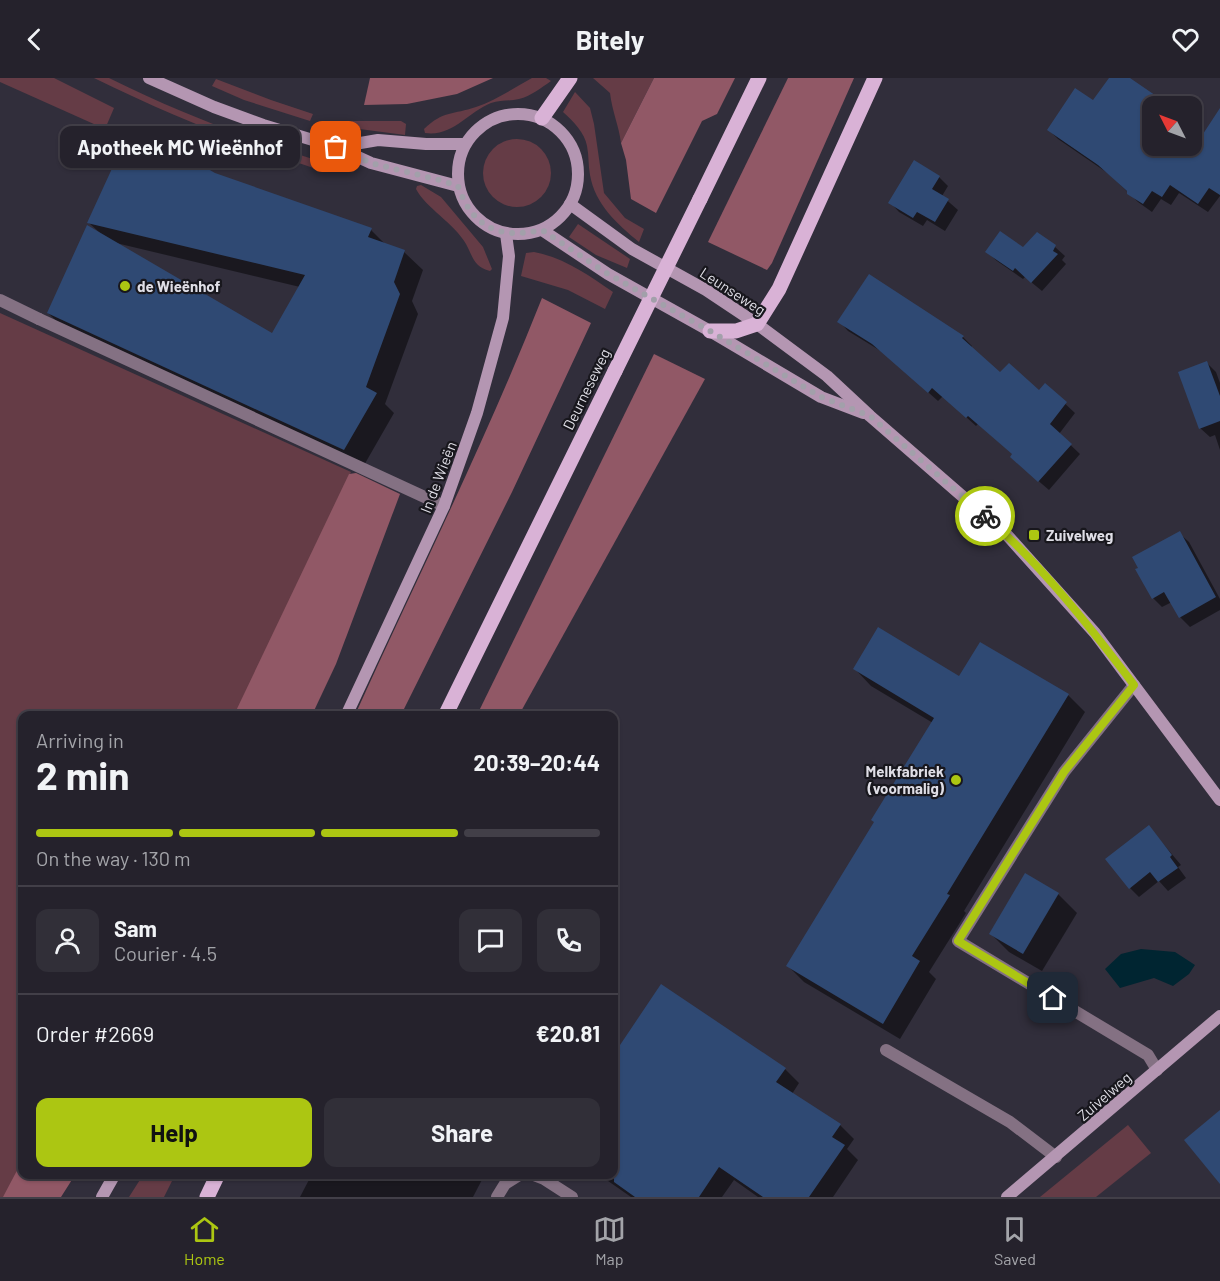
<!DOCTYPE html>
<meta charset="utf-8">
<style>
body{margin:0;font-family:Barlow,sans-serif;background:#312f38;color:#f1f3f6;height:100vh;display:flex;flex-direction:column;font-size:22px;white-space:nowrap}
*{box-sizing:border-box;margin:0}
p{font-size:20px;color:#a3a4a9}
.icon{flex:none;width:33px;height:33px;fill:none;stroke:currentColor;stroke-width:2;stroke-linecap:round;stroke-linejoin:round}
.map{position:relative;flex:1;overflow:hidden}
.panel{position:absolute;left:18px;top:633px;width:600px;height:468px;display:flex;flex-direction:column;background:#25222c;border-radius:12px;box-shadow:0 2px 4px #0004,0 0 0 2px #423f48}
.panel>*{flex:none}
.needle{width:39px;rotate:312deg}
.buttons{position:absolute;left:1142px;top:18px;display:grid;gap:12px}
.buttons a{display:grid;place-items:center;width:60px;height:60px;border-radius:12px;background:#25222c;box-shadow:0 2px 4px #0004,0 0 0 2px #423f48;font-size:30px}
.pin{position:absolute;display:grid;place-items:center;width:51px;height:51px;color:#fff;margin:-26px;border-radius:12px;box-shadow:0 3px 9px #0006}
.courier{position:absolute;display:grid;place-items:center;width:60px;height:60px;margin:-30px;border:4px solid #acc612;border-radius:50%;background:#fff;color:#222;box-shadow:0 2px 8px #0007}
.bubble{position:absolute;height:42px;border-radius:12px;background:#25222c;box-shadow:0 2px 4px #0004,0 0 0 2px #423f48;font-size:20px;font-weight:700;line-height:42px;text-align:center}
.headline em{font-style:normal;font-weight:700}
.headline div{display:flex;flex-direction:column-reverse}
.headline{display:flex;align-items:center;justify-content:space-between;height:102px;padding:0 18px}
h1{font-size:39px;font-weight:700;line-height:45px}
.bar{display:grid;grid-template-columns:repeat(4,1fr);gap:9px 6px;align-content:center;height:72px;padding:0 18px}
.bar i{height:8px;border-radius:4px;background:#423f48}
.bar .active{background:#acc612}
.bar p{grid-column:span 4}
.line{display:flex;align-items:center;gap:15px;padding:0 18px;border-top:2px solid #423f48}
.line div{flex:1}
.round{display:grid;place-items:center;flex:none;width:63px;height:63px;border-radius:12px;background:#312f38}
.cta{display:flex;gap:12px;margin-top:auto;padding:12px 18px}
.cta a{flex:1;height:69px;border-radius:12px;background:#acc612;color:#111;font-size:24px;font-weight:700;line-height:69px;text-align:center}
.cta a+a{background:#312f38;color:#f1f3f6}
header{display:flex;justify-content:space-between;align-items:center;height:78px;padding:0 18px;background:#25222c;font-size:27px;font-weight:700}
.dock{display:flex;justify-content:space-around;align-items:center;height:84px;border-top:2px solid #423f48;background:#25222c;font-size:16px;color:#a3a4a9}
.dock a{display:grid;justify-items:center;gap:3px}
.dock .active{color:#acc612}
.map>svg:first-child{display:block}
.green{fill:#653c46}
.forest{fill:#915866}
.water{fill:#002531}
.shadow{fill:#0007;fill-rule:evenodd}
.building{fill:#2f4973}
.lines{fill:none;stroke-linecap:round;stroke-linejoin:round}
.service{stroke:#847183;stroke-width:12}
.minor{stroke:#847183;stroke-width:12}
.secondary{stroke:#b496b2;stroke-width:12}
.primary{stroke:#d9b2d6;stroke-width:15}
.primary-bridge{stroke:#d9b2d6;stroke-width:15}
.done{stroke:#a2a0aa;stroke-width:6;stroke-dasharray:0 10.8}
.route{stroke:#acc612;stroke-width:8}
.poi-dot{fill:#acc612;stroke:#18171d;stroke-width:2}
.labels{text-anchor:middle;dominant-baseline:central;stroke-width:4.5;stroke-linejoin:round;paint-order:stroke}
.poi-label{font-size:15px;font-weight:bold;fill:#dfdee6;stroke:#18171d;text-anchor:start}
.street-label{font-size:15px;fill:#dfdee6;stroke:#18171d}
</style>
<header><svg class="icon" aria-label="back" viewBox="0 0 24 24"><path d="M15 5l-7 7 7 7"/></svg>Bitely<svg class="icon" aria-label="heart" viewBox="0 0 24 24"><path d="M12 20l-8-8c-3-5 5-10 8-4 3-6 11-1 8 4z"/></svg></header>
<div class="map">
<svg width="1220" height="1119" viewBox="0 0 1220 1119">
<rect width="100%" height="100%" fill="#312e3b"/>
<g class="green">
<path d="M 0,0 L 54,0 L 114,30 L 105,51 L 0,4 Z"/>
<path d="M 94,0 L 109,0 C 177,34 246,60 319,83 L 327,89 L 322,93 C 244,67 167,36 94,0 Z"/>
<path d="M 532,0 L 546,0 L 551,3 C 541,10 531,18 519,21 C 510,23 500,22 491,25 C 468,34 453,59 425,55 L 424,51 C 444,32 453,37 476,29 C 496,22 514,10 532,0 Z"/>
<path d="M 593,0 L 654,0 L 621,65 C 619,48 612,33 610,15 Z"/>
<path d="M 216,1 L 271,22 L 313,36 L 310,43 L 244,22 L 212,8 Z"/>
<path d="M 575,14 L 590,30 L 594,46 L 604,115 L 625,140 L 644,151 L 639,164 C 617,146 595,126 590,97 C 588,87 589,77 587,68 C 585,55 573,43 563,34 Z"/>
<path d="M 352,43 L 401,43 L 406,46 L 405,57 L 352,50 Z"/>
<circle cx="517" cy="95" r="34"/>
<path d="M 421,107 L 441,119 L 483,169 L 492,191 L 490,193 C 474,189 473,179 466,166 C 455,146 425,129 416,111 L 417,108 Z"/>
<path d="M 578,146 L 630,181 L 627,190 L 596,177 L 569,159 Z"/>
<path d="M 534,174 C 565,180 588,197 613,214 L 605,231 L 568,212 L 521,198 L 526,175 Z"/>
<path d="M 0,235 L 351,394 L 240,637 L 22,638 L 22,1088 L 7,1119 L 0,1119 Z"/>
<path d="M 1128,1047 L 1151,1075 L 1096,1119 L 1040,1119 Z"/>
<path d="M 143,1097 L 143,1096 L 175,1097 L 164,1119 L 129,1119 Z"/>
</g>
<g class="forest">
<path d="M 370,0 L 493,0 L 457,16 L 407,26 L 364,27 Z"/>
<path d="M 654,0 L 735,0 L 717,36 L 702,43 L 656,135 L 631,121 L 626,82 L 621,65 Z"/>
<path d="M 788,0 L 854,0 L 772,185 L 767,192 L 708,164 Z"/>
<path d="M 542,220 L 591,245 L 512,414 L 401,637 L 355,637 C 418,498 486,362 542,220 Z"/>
<path d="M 654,276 L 705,301 L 519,637 L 477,637 Z"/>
<path d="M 356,395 L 400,416 L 336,586 L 312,637 L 234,637 L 349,396 Z"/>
<path d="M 22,1083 L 22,1096 L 75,1097 L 61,1119 L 3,1119 Z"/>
</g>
<path class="water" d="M 1141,871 L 1175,874 L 1195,887 L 1189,896 L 1173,908 L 1154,900 L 1120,910 L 1105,891 L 1121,876 Z"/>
<g class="shadow">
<path d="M 1110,0 L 1118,0 L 1167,28 L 1152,28 L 1152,68 L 1191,68 L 1191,49 L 1203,58 L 1220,63 L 1220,118 L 1208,134 L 1179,115 L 1171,127 L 1161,121 L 1152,134 L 1138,124 L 1109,96 L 1058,61 L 1049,52 L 1094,24 Z"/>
<path d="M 215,96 L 371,152 L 387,168 L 404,174 L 423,192 L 412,223 L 418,236 L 385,326 L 394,335 L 363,389 L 67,253 L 48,235 L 100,155 L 89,145 ZM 116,165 L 300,209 L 272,257 Z"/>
<path d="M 939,99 L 948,108 L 942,118 L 958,132 L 945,153 L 927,142 L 923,148 L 899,134 L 890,124 Z"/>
<path d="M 1037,156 L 1055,169 L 1065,178 L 1062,182 L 1066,186 L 1042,213 L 1025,199 L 1023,201 L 997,183 L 987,174 L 1023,171 Z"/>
<path d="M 839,243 L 963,259 L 972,268 L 971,270 L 1001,296 L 1039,314 L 1045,307 L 1075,335 L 1059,356 L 1080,376 L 1049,412 L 1021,388 L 1013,376 L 978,346 L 976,348 L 943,318 L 938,323 L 884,275 L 848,253 Z"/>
<path d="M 1207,285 L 1216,294 L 1220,305 L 1220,372 L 1215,357 L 1210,359 L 1200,350 Z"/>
<path d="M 1179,455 L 1189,464 L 1220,521 L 1220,532 L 1190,549 L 1180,539 L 1172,524 L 1162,529 L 1153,520 Z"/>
<path d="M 855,591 L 960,600 L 1068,617 L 1085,634 L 964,833 L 966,835 L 929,894 L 936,901 L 900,961 L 804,904 L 788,888 L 876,745 L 933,645 L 871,608 Z"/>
<path d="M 1149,749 L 1181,787 L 1178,789 L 1186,800 L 1168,813 L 1159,803 L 1139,819 L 1130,810 Z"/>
<path d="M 1026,797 L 1058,816 L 1077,835 L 1042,893 L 1009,874 L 991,856 Z"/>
<path d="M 661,908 L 785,991 L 799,1005 L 792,1016 L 840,1047 L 854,1061 L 847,1071 L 858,1082 L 833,1119 L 758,1119 L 734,1102 L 722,1119 L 631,1119 L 598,1096 L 614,1096 L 614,979 Z"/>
<path d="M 312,1096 L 485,1096 L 473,1119 L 300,1119 Z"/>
</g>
<g class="building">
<path d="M 1109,0 L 1130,0 L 1165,24 L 1163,28 L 1152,28 L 1152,68 L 1191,68 L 1191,48 L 1203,56 L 1220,30 L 1220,117 L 1209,110 L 1198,126 L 1170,107 L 1162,119 L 1152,113 L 1143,126 L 1127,116 L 1127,113 L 1098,87 L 1047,52 L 1075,10 L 1093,22 Z"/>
<path d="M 132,47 L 215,95 L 372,150 L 368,159 L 405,172 L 394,204 L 400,216 L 366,309 L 377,315 L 344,372 L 47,235 L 87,147 L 272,255 L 305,197 L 87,145 Z"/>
<path d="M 914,82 L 940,98 L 932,111 L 949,121 L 935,144 L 917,134 L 913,140 L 888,125 Z"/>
<path d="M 1000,153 L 1023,169 L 1037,154 L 1056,167 L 1053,173 L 1058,176 L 1031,205 L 1015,190 L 1013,193 L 985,174 Z"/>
<path d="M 869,196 L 964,258 L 962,260 L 1000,294 L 1009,285 L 1039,312 L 1045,305 L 1067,324 L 1050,346 L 1072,366 L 1038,404 L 1010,379 L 1012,376 L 968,338 L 966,340 L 932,310 L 928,315 L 872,266 L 837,244 Z"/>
<path d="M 1207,283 L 1220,318 L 1220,343 L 1199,351 L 1178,294 Z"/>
<path d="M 1180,453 L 1216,519 L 1179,540 L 1164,514 L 1152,521 L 1135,491 L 1138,490 L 1132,479 Z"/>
<path d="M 878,549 L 959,598 L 980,564 L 1069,616 L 947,816 L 950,817 L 912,878 L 920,883 L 883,946 L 786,888 L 874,744 L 871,742 L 934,640 L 853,591 Z"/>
<path d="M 1149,747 L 1172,777 L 1170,779 L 1178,790 L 1158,804 L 1150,794 L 1129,811 L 1105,781 Z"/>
<path d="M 1025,795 L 1059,815 L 1023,876 L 989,856 Z"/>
<path d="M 661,906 L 786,990 L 776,1004 L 841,1046 L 832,1059 L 845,1067 L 809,1119 L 763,1119 L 719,1089 L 699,1119 L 635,1119 L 614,1104 L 614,976 Z"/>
<path d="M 1220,1032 L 1220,1106 L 1184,1062 Z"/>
</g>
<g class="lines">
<g class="service">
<path d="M 0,222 L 39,241"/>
<path d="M 1134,607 L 1064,694 L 958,863 L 1148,977 L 1157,992"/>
<path d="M 886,972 L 1010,1044 L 1056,1079"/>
<path d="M 531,1096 L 544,1101 L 572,1119"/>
<path d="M 497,1119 L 505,1106 L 521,1096"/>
</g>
<path class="minor" d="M 39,241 L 444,428"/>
<g class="secondary">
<path d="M 149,0 L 214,29 L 263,47 L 336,69 L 371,85 L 458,108"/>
<circle cx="518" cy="96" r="60"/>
<path d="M 337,69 L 378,62 L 426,66 L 465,66"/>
<path d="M 570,126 L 632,171 L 706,212 L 757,246 L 827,298 L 870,338 L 1007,457 L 1095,555 L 1220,722"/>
<path d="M 542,152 L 608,196 L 710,253 L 821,319 L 863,335"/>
<path d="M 346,638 L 444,428 L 477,335 L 503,240 L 509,178 L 506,156"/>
<path d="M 102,1119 L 115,1096"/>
<path d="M 1007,1119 L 1220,938"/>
</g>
<g class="primary">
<path d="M 542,40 L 570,0"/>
<path d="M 700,121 L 759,0"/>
<path d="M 710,253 L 736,253 L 757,246 L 779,211 L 875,0"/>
<path d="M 445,638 L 615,293"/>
<path d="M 207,1119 L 218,1096"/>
</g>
<path class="primary-bridge" d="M 615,293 L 700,121"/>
</g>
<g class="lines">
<path class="done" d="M 336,69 L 371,85 L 443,103 L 458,108 C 473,151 500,161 542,152 L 608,196 L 710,253 L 821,319 L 870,338 L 985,438"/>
<path class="route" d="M 985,438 C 1040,485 1091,550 1134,607 L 1064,694 L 958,863 L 1053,920"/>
</g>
<g class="poi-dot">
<circle cx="125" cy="208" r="6"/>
<rect x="1028" y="451" width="12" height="12" rx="3"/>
<circle cx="956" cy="702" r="6"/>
</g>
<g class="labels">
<g class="poi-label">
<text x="137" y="208">de Wieënhof</text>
<text x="1046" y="457">Zuivelweg</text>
<text x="944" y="693" text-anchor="end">Melkfabriek<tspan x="944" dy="17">(voormalig)</tspan></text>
</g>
<g class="street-label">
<text transform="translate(733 213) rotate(33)">Leunseweg</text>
<text transform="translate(586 311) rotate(-64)">Deurneseweg</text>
<text transform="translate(438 399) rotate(-69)">In de Wieën</text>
<text transform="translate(1104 1018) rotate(-41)">Zuivelweg</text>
</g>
</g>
</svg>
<div class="buttons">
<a><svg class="needle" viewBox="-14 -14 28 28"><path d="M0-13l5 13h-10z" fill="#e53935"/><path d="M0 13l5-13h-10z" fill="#a3a4a9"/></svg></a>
</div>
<div class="pin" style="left:336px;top:69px;background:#ea580c"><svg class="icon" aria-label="bag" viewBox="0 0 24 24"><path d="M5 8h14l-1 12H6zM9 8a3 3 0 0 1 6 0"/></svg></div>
<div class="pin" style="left:1053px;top:920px;background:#1f2937"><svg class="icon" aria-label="home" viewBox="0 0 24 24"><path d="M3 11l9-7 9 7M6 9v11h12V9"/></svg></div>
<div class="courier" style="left:985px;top:438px"><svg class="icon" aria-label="bike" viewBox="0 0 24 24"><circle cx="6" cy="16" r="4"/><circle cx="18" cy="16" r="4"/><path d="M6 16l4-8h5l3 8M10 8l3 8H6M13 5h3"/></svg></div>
<div class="bubble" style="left:60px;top:48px;width:240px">Apotheek MC Wieënhof</div>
<section class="panel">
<div class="headline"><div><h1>2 min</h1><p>Arriving in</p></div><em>20:39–20:44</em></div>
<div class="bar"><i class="active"></i><i class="active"></i><i class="active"></i><i></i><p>On the way · 130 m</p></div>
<div class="line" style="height:108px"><a class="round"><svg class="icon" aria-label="person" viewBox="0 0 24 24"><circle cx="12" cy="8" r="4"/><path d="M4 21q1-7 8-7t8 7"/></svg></a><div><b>Sam</b><p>Courier · 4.5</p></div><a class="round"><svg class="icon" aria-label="chat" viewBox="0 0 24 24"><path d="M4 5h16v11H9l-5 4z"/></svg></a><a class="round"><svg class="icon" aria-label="phone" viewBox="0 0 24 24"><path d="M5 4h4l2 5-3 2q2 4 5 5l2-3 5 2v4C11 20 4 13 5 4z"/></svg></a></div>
<div class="line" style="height:78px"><div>Order #2669</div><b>€20.81</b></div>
<div class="cta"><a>Help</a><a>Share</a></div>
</section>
</div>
<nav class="dock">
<a class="active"><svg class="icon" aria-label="home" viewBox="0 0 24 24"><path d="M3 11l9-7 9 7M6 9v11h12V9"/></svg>Home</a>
<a><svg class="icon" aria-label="map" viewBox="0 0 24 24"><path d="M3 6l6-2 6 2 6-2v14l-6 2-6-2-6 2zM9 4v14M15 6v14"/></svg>Map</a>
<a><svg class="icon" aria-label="saved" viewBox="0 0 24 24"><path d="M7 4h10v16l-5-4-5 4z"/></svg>Saved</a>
</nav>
